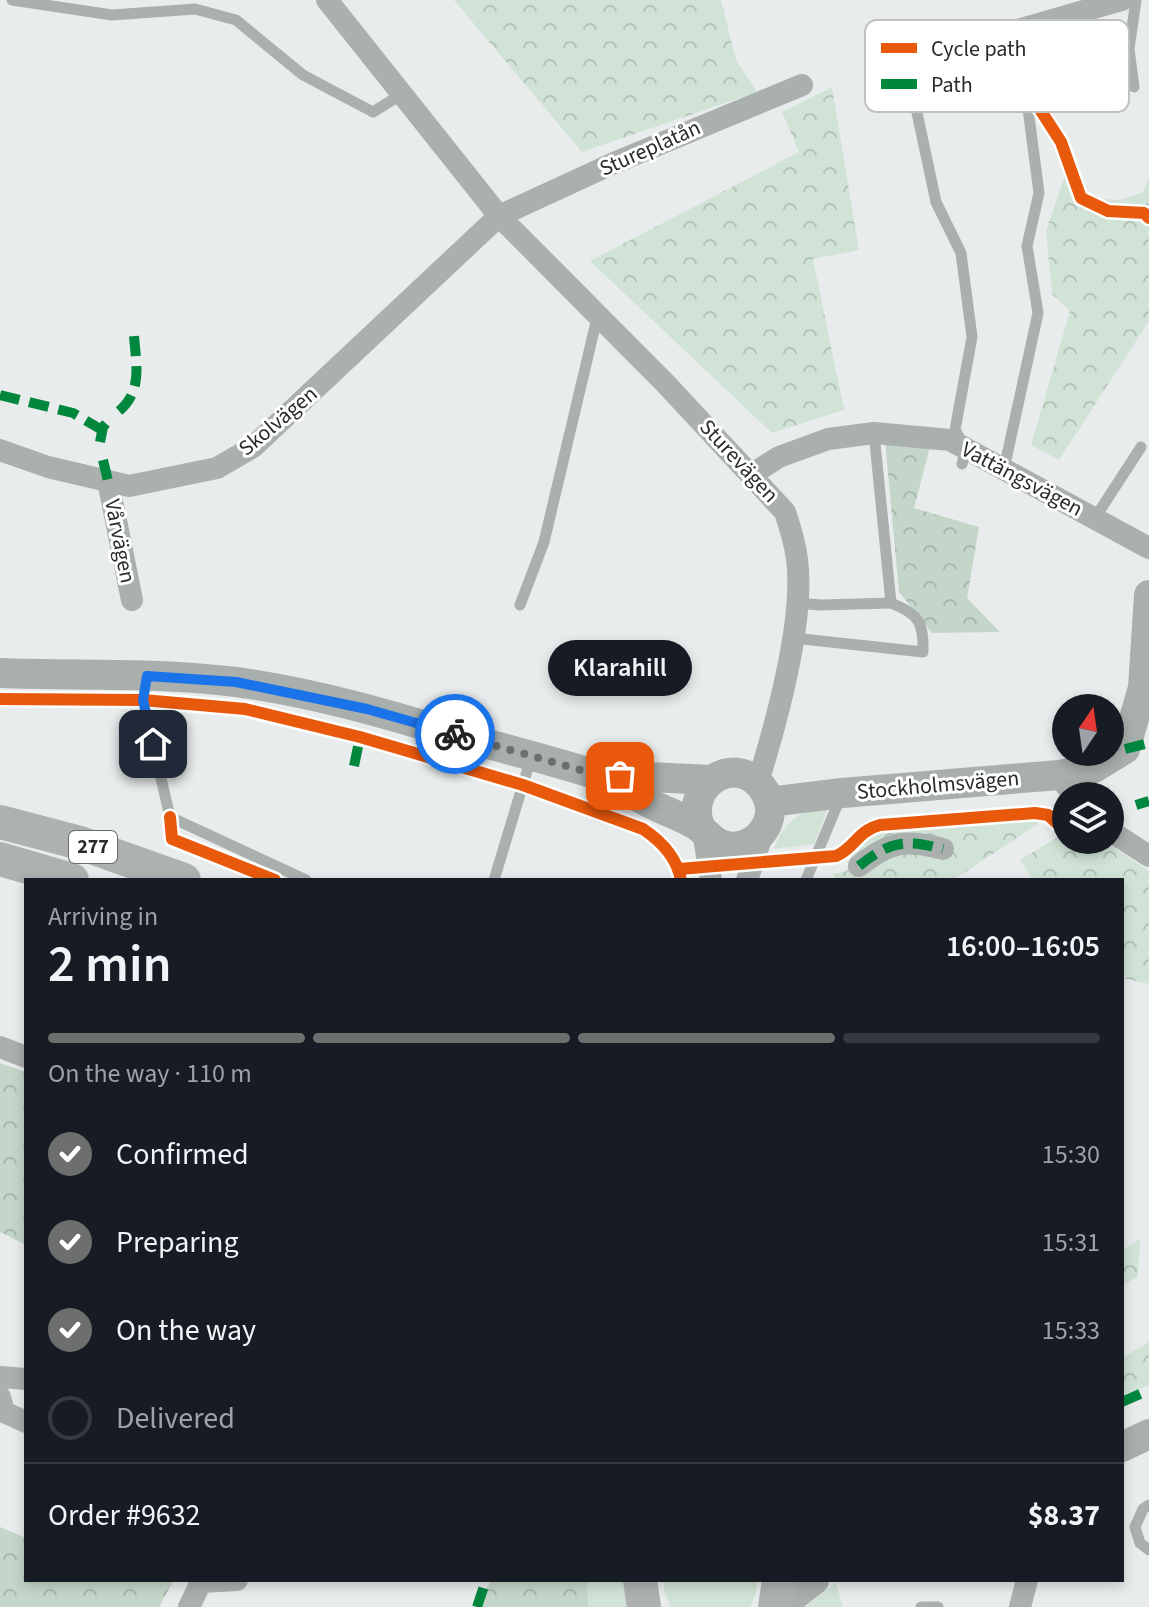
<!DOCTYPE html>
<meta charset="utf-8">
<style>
body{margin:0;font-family:"Source Sans 3",sans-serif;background:#242831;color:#f1f3f6;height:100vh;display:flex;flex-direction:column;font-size:30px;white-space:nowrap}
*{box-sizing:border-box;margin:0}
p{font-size:26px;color:#9ea1a6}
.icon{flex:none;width:44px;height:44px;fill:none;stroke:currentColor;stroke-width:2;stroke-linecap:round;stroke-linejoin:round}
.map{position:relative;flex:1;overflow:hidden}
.sheet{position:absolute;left:24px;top:878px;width:1100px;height:704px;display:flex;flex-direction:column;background:#171b24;border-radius:0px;box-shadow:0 4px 12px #0003}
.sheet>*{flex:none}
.needle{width:52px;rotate:13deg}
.tools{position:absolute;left:1052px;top:694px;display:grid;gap:16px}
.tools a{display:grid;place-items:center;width:72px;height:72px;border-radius:50%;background:#171b24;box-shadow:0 4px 12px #0003;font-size:40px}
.pin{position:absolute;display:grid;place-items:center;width:68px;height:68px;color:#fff;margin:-34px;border-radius:16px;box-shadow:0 4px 12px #0006}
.courier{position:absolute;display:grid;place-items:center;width:80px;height:80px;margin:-40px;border:6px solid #1a73e8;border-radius:50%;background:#fff;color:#222;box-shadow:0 2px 10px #0007}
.bubble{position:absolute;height:56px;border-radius:28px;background:#171b24;box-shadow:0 4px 12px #0003;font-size:26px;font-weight:600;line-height:56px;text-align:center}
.headline em{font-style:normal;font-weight:600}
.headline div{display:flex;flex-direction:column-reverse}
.headline{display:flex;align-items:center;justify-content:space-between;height:136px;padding:0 24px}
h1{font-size:52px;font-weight:600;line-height:60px}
.bar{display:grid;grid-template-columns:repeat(4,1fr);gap:12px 8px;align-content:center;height:96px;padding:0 24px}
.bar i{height:10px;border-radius:6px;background:#363941}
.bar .on{background:#6d6f6f}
.bar p{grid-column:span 4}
.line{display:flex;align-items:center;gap:20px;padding:0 24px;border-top:2px solid #363941}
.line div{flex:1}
ol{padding:0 24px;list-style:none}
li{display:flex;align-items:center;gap:24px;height:88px}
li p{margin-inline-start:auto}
li .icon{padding:8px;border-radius:50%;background:#6d6f6f;color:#fff;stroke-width:4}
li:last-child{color:#9ea1a6}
li i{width:44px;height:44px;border:4px solid #363941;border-radius:50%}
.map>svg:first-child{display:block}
.green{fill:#d1e3d7}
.forest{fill:url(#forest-crowns)}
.park{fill:url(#park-crowns)}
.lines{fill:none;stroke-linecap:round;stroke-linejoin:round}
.lane{stroke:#aab0ae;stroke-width:11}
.street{stroke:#aab0ae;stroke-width:22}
.secondary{stroke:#a9afad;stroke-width:30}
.primary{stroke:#adb2b0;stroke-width:34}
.quiet{stroke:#00873e;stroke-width:10;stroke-dasharray:20 10;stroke-linecap:butt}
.cycleway-casing{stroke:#fff;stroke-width:17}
.cycleway{stroke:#e8590c;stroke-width:12}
.done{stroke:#6d6f6f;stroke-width:8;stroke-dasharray:0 14.4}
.route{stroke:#1a73e8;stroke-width:10}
.labels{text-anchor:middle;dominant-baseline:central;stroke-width:6;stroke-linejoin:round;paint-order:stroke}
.shield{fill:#fff;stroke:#6a6b6b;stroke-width:2}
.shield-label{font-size:20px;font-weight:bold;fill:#2a2c2c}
.street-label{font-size:22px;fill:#2a2c2c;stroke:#fff}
.key{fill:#fff;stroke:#bfc0c0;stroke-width:2}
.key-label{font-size:22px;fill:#2a2c2c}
</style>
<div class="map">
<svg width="1149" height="1607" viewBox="0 0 1149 1607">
<defs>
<pattern id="forest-crowns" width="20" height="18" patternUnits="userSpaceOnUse" patternTransform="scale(2)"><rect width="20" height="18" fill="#c4d6c9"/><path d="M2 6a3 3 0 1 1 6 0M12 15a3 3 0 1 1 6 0" fill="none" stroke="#a9b8ad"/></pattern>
<pattern id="park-crowns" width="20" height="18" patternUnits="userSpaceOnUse" patternTransform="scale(2)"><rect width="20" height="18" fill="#d1e3d7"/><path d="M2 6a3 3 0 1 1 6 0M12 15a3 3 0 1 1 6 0" fill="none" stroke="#b4c3b9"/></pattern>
</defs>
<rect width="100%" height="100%" fill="#e9ecec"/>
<g class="green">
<path d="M 830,803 L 814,844 L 774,849 C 783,821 802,810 830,803 Z"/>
<path d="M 587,1580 L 623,1580 L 627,1607 L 588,1607 Z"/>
<path d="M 664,1580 L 756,1580 L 757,1581 L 756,1594 L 750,1607 L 671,1607 L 664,1592 Z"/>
<path d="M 836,1583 L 843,1607 L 805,1607 Z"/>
</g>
<g class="forest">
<path d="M 885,442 L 930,447 L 914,508 L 979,527 L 967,598 L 1000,632 L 932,633 L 899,592 Z"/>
<path d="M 0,1063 L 26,1072 L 26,1245 L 0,1232 Z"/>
<path d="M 0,1527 L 26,1538 L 26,1580 L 174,1580 L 159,1607 L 0,1607 Z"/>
<path d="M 492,1580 L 587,1580 L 588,1607 L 473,1607 Z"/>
</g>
<g class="park">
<path d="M 454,0 L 721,0 L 736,60 L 757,92 L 582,152 Z"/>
<path d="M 832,87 L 859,250 L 813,259 L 844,410 L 772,433 L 590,261 L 799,152 L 782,112 Z"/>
<path d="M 1065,175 L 1081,198 L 1120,200 L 1143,192 L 1149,177 L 1149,321 L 1059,460 L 1031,445 L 1070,311 L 1052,294 L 1046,231 Z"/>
<path d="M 1038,817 L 1038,824 L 953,880 L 837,880 L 832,874 L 847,871 C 852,850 859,837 881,830 Z"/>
<path d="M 1066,832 L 1066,840 L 1102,840 L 1149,871 L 1149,984 L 1122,978 L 1122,880 L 1033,880 L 1020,860 Z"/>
<path d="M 1140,1239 L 1138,1277 L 1122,1285 L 1122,1250 Z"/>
<path d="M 1149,1342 L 1149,1385 L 1122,1397 L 1122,1358 Z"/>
</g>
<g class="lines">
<g class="lane">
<path d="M 12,0 L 112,15 L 195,9 L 236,20 L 303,75 L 373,112 L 402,94"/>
<path d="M 906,61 L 936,202 L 961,253 L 972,337 L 955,430 L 966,449 L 962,464"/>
<path d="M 1134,87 L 1129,49 L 1136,0"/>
<path d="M 1004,469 L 1038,313 L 1027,246 L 1039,193 L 1025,86"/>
<path d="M 1095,518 L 1141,447"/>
<path d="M 796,603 L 821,605 L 891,603 L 874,433"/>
<path d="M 520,605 L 544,542 L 597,318"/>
<path d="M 793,638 L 923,652 C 924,623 919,614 891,603"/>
<path d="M 147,677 L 143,700 L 170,817 L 306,880"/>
<path d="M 494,880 L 531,758"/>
<path d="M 806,880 L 841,796"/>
<path d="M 1149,1505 L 1143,1509 L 1135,1527 L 1140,1543 L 1149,1550"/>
<path d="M 921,1607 L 938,1607"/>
</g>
<g class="street">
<path d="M 327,0 L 499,216 L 665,383 L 785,512 C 790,527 795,543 797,559 C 805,619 776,724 758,782"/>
<path d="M 895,65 L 1122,0"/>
<path d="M 0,450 L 48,467 L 129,486 L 217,468 L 253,447 L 499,216 L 614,163 L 802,85"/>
<path d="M 752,474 L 779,457 L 828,439 L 874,433 L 950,440 L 1149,548"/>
<path d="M 108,481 L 132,600"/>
<path d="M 1059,775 L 1073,796"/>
<path d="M 1110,831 L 1149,856"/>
<path d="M 703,832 L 711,880"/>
<path d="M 859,866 C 890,841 906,839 943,849"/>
<path d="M 747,880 L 764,830"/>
<path d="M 0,1047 L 26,1057"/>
<path d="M 0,1377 L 26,1379"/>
<path d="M 0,1397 L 4,1412 L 26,1422"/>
<path d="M 189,1607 L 201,1582 L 237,1580"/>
<path d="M 1020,1607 L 1027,1580"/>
</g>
<g class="secondary">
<path d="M 0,673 C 78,676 159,672 236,682 C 312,692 387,714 460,736 C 504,749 550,760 594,774 C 615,781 634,795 653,805 C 667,812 683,817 697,826 C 707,832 712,843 726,846 C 756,852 781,819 765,792 C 741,751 683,781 700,827"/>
<path d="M 606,775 L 712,780"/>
<path d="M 769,802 L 842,793 L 1059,775 L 1094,768 L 1125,749 L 1143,688 L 1149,595"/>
<path d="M 1122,1447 L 1149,1434"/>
<path d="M 779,1607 L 814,1580"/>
</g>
<g class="primary">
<path d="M 0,822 L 80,843 L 184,880"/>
<path d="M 0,859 L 72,880"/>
<path d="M 640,1580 L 644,1607"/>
<path d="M 775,1607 L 779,1580"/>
</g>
<g class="quiet">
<path d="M 0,395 L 73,413 L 102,430"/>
<path d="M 119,411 C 143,391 136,363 134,336"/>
<path d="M 100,442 L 103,427 L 109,420"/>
<path d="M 103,460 L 108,481"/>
<path d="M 1125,749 L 1149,743"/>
<path d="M 354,766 L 360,737"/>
<path d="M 1136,805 L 1149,801"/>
<path d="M 859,866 C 890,841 906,839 943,849"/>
<path d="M 1122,1402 L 1149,1390"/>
<path d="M 477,1607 L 486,1580"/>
</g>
<g class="cycleway-casing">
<g id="cycleway">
<path d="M 1007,32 L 1025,86 L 1061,142 L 1081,198 L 1108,211 L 1144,213 L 1149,218"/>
<path d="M 0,699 L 143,700 L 245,709 L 360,737 L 523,785 L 643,829 C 661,841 677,858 681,880"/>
<path d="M 170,817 L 172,839 L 275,880"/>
<path d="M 679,869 L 836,856 C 855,848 857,831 880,825 L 1035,813 L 1048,815 L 1058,824 L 1066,818"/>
</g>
</g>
<use href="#cycleway" class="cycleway"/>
</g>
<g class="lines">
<path class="done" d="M 455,734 L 598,775 L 620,776"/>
<path class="route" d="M 153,744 L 143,700 L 147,676 L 236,682 L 367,709 L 455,734"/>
</g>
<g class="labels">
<rect class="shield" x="69" y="831" width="48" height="32" rx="6"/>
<g class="shield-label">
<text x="93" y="847">277</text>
</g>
<g class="street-label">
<text transform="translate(650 148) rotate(-24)">Stureplatån</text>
<text transform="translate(278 421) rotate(-40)">Skolvägen</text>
<text transform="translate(739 461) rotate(47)">Sturevägen</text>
<text transform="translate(1022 479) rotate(28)">Vattängsvägen</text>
<text transform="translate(120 541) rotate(79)">Vårvägen</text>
<text transform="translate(938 785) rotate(-5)">Stockholmsvägen</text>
</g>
</g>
<rect x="865" y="20" width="264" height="92" rx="12" class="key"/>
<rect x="881" y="43" width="36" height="10" fill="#e8590c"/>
<rect x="881" y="79" width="36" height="10" fill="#00873e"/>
<g class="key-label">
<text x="931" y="56">Cycle path</text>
<text x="931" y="92">Path</text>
</g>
</svg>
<div class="tools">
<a><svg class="needle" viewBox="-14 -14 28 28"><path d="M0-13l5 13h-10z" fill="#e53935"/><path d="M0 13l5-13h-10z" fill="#9ea1a6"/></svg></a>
<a><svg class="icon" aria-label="layers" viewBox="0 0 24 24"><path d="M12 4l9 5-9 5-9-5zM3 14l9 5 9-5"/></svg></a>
</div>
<div class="pin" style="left:620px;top:776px;background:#ea580c"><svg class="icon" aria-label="bag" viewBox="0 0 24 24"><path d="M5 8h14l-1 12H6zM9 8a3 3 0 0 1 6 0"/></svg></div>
<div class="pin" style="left:153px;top:744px;background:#1f2937"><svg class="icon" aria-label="home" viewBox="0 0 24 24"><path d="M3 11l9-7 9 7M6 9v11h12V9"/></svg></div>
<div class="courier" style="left:455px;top:734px"><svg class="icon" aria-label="bike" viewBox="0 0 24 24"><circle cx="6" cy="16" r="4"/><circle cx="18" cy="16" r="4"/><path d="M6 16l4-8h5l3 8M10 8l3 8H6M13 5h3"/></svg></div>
<div class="bubble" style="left:548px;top:640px;width:144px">Klarahill</div>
<section class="sheet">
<div class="headline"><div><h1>2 min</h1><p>Arriving in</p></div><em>16:00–16:05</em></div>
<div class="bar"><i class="on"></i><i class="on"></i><i class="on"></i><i></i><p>On the way · 110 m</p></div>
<ol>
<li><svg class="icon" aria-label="check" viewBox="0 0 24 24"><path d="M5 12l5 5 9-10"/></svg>Confirmed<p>15:30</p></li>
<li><svg class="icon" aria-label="check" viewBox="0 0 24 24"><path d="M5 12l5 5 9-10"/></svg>Preparing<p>15:31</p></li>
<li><svg class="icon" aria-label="check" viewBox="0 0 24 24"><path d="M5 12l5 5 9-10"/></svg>On the way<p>15:33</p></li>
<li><i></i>Delivered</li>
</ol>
<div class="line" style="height:104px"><div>Order #9632</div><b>$8.37</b></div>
</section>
</div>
